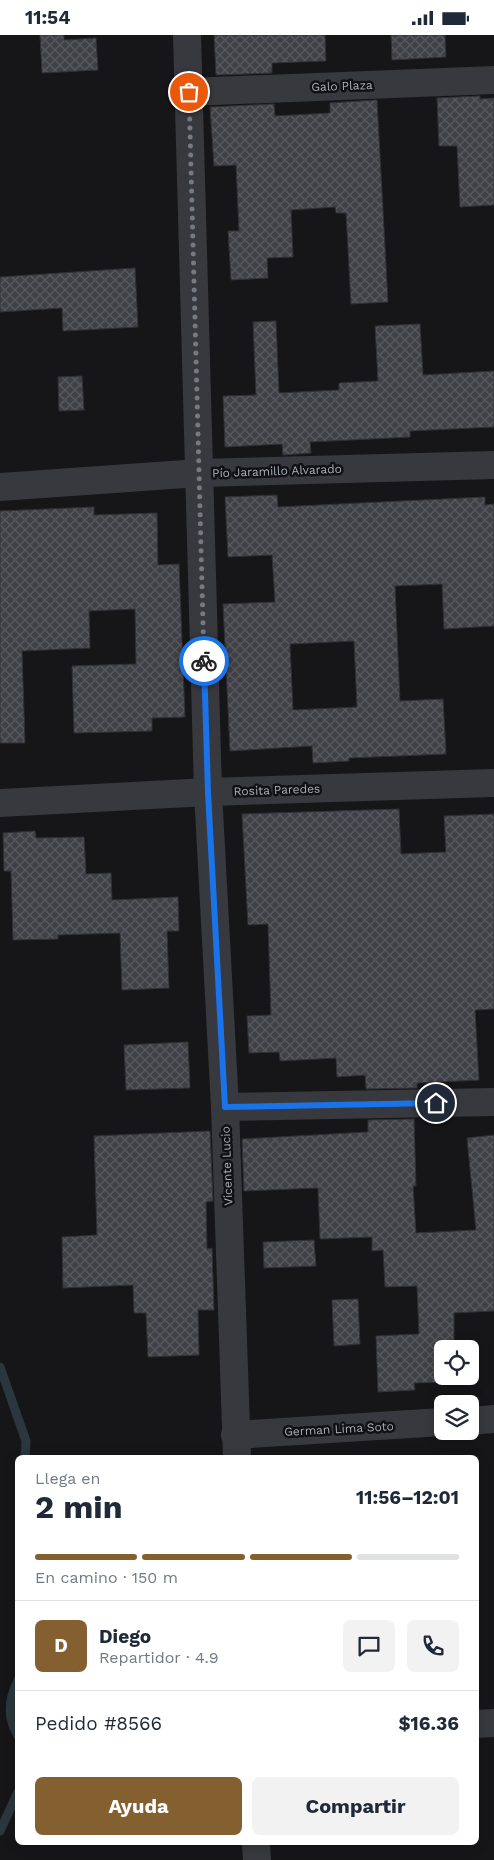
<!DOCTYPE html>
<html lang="es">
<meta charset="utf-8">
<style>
body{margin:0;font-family:"Work Sans",sans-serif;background:#f2f2f3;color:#1f2937;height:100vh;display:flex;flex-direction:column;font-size:19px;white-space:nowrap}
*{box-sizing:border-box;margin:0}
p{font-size:16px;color:#747a83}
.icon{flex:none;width:28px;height:28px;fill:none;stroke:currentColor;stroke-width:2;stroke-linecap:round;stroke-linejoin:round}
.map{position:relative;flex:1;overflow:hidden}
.drawer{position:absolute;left:15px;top:1420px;width:464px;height:390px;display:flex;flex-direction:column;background:#fff;border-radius:8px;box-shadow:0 2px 12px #0003}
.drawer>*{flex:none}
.buttons{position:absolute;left:434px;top:1305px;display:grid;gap:10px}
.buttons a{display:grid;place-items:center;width:45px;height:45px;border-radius:8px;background:#fff;box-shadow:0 2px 12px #0003;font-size:25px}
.pin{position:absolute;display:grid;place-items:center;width:42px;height:42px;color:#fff;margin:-21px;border:2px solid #fff;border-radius:50%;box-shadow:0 1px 5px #0007}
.courier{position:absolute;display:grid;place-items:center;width:50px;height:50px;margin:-25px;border:4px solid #1a73e8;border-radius:50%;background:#fff;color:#222;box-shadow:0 1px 6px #0007}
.summary em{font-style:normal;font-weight:700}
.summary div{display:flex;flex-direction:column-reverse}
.summary{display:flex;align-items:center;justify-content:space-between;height:85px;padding:0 20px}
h1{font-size:32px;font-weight:700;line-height:38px}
.bar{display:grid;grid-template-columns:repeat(4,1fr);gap:8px 5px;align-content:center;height:60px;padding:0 20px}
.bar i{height:6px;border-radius:4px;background:#e0e1e3}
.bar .current{background:#846030}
.bar p{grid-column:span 4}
.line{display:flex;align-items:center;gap:12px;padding:0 20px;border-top:1px solid #e0e1e3}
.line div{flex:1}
.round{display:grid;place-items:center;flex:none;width:52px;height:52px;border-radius:8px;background:#f2f2f3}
.action{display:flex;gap:10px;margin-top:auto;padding:10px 20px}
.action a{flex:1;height:58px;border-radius:8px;background:#846030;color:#fff;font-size:20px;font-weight:700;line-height:58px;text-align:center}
.action a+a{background:#f2f2f3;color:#1f2937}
.status{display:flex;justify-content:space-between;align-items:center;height:35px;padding:0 25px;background:#fff;direction:ltr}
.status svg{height:14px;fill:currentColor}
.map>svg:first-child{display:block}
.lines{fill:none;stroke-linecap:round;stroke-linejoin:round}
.stream{stroke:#2b373e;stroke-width:9}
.building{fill:url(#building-cross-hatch);stroke:#303035;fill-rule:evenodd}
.minor{stroke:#37393e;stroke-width:28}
.done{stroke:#747982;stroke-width:5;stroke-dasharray:0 9}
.route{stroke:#1a73e8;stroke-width:6}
.labels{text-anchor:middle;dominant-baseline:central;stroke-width:5;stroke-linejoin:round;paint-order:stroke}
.street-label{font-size:12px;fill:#a7aeba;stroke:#111114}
</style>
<div class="status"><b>11:54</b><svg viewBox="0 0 49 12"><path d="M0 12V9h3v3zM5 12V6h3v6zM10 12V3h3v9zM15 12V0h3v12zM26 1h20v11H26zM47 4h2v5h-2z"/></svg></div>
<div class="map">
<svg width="494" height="1825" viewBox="0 0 494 1825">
<defs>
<pattern id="building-cross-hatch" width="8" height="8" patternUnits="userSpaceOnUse" patternTransform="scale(1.25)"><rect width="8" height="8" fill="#404146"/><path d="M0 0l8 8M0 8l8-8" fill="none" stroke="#595a5f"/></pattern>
</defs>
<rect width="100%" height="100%" fill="#161619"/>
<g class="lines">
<g class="stream">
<path d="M 0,1332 L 26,1406 L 25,1422"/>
<path d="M 18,1645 C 9,1663 7,1683 18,1701"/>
<path d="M 0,1796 L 18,1757"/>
</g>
</g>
<g class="building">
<path d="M 40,0 L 64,0 L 64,5 L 96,3 L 98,35 L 42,38 Z"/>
<path d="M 214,0 L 325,0 L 326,26 L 272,28 L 272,38 L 216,40 Z"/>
<path d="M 391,0 L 445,0 L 446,22 L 392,25 Z"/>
<path d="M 480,61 L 480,64 L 494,63 L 494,170 L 460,172 L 457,111 L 439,111 L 437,63 Z"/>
<path d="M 377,65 L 388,267 L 351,269 L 346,178 L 336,178 L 335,172 L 291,175 L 293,222 L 267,223 L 268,243 L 231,245 L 228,196 L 239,196 L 236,130 L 214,131 L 210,72 L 274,69 L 275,81 L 330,78 L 330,68 Z"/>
<path d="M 135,233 L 138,292 L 63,296 L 62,273 L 0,277 L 0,242 Z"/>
<path d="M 276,286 L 279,358 L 339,355 L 339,348 L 378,346 L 375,291 L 420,289 L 423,340 L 494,336 L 494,392 L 410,396 L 410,402 L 310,407 L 311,418 L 283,420 L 282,409 L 225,412 L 223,361 L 256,360 L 253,287 Z"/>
<path d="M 82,341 L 84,375 L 59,376 L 58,342 Z"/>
<path d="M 277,460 L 278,472 L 485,462 L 485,470 L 494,469 L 494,591 L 444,594 L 442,549 L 395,551 L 400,666 L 443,664 L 446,719 L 349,723 L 349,726 L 313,728 L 312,711 L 230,716 L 223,569 L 275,567 L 272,520 L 228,522 L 225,462 ZM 354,606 L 357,672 L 293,675 L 290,609 Z"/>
<path d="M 94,472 L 94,480 L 157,478 L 158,530 L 179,529 L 185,682 L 152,683 L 152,696 L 74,698 L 72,631 L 136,629 L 135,574 L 89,576 L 90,613 L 22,616 L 25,708 L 0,708 L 0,476 Z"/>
<path d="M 399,774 L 401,819 L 446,817 L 444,781 L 494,779 L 494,974 L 475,975 L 479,1045 L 417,1048 L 417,1053 L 414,1053 L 366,1054 L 365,1040 L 337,1042 L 336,1023 L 280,1026 L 279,1017 L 249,1018 L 247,981 L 271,980 L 268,889 L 248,890 L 242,779 Z"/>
<path d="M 35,796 L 36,803 L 84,802 L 86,839 L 111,838 L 112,865 L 178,862 L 179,896 L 167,896 L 169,953 L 122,955 L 120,898 L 58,900 L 58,904 L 13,905 L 11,836 L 4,836 L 3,798 Z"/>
<path d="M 188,1007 L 190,1053 L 126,1055 L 124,1010 Z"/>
<path d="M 414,1084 L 416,1151 L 413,1151 L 416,1198 L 476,1195 L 467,1103 L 494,1100 L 494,1276 L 454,1278 L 454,1314 L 442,1314 L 442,1341 L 455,1341 L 455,1347 L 414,1348 L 415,1355 L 378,1357 L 376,1301 L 419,1299 L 417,1251 L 385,1252 L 383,1215 L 372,1216 L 372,1202 L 320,1204 L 318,1153 L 244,1156 L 242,1104 L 368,1097 L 368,1085 Z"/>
<path d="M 210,1096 L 213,1166 L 206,1167 L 207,1214 L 212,1213 L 214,1275 L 198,1275 L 199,1320 L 148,1322 L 146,1278 L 134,1278 L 133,1250 L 63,1253 L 62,1202 L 97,1200 L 94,1101 Z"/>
<path d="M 314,1205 L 316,1231 L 264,1233 L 263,1207 Z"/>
<path d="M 358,1264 L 360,1309 L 334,1311 L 332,1265 Z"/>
</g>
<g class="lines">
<g class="minor">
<path d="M 187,0 L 208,757 L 225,1072 L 237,1422"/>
<path d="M 189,57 L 494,45"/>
<path d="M 0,452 L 199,438 L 494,430"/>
<path d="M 0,768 L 208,757 L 494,748"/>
<path d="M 225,1072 L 494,1067"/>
<path d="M 470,1386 L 494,1384"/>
<path d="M 235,1400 L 442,1387"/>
<path d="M 476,1689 L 494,1688"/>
<path d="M 256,1808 L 257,1825"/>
</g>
</g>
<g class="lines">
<path class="done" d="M 189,57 L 204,626"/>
<path class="route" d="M 204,626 L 208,757 L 225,1072 L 436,1068"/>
</g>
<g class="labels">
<g class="street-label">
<text transform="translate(342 51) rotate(-2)">Galo Plaza</text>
<text transform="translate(277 436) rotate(-2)">Pío Jaramillo Alvarado</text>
<text transform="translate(277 755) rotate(-2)">Rosita Paredes</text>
<text transform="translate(227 1131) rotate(-92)">Vicente Lucio</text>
<text transform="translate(339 1394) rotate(-3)">German Lima Soto</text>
</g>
</g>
</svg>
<div class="buttons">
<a><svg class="icon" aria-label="locate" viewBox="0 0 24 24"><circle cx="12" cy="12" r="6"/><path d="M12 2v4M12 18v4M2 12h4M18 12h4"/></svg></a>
<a><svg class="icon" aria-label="layers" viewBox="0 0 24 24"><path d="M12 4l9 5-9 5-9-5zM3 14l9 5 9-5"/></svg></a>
</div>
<div class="pin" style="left:189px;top:57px;background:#ea580c"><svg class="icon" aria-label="bag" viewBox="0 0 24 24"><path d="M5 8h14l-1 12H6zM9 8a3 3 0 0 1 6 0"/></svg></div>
<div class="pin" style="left:436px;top:1068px;background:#1f2937"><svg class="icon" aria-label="home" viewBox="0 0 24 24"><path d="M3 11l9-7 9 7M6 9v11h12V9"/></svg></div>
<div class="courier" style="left:204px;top:626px"><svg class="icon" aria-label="bike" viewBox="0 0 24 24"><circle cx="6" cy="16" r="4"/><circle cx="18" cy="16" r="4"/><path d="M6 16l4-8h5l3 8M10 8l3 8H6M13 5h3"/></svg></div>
<section class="drawer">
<div class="summary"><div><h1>2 min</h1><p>Llega en</p></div><em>11:56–12:01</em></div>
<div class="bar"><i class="current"></i><i class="current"></i><i class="current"></i><i></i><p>En camino · 150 m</p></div>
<div class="line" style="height:90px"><b class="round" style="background:#846030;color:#fff">D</b><div><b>Diego</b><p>Repartidor · 4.9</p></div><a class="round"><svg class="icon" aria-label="chat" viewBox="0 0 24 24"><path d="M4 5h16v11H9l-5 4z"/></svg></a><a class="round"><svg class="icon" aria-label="phone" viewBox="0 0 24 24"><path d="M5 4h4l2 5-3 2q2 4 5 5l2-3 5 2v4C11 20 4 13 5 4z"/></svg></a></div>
<div class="line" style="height:65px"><div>Pedido #8566</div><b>$16.36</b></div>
<div class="action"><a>Ayuda</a><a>Compartir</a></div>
</section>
</div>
